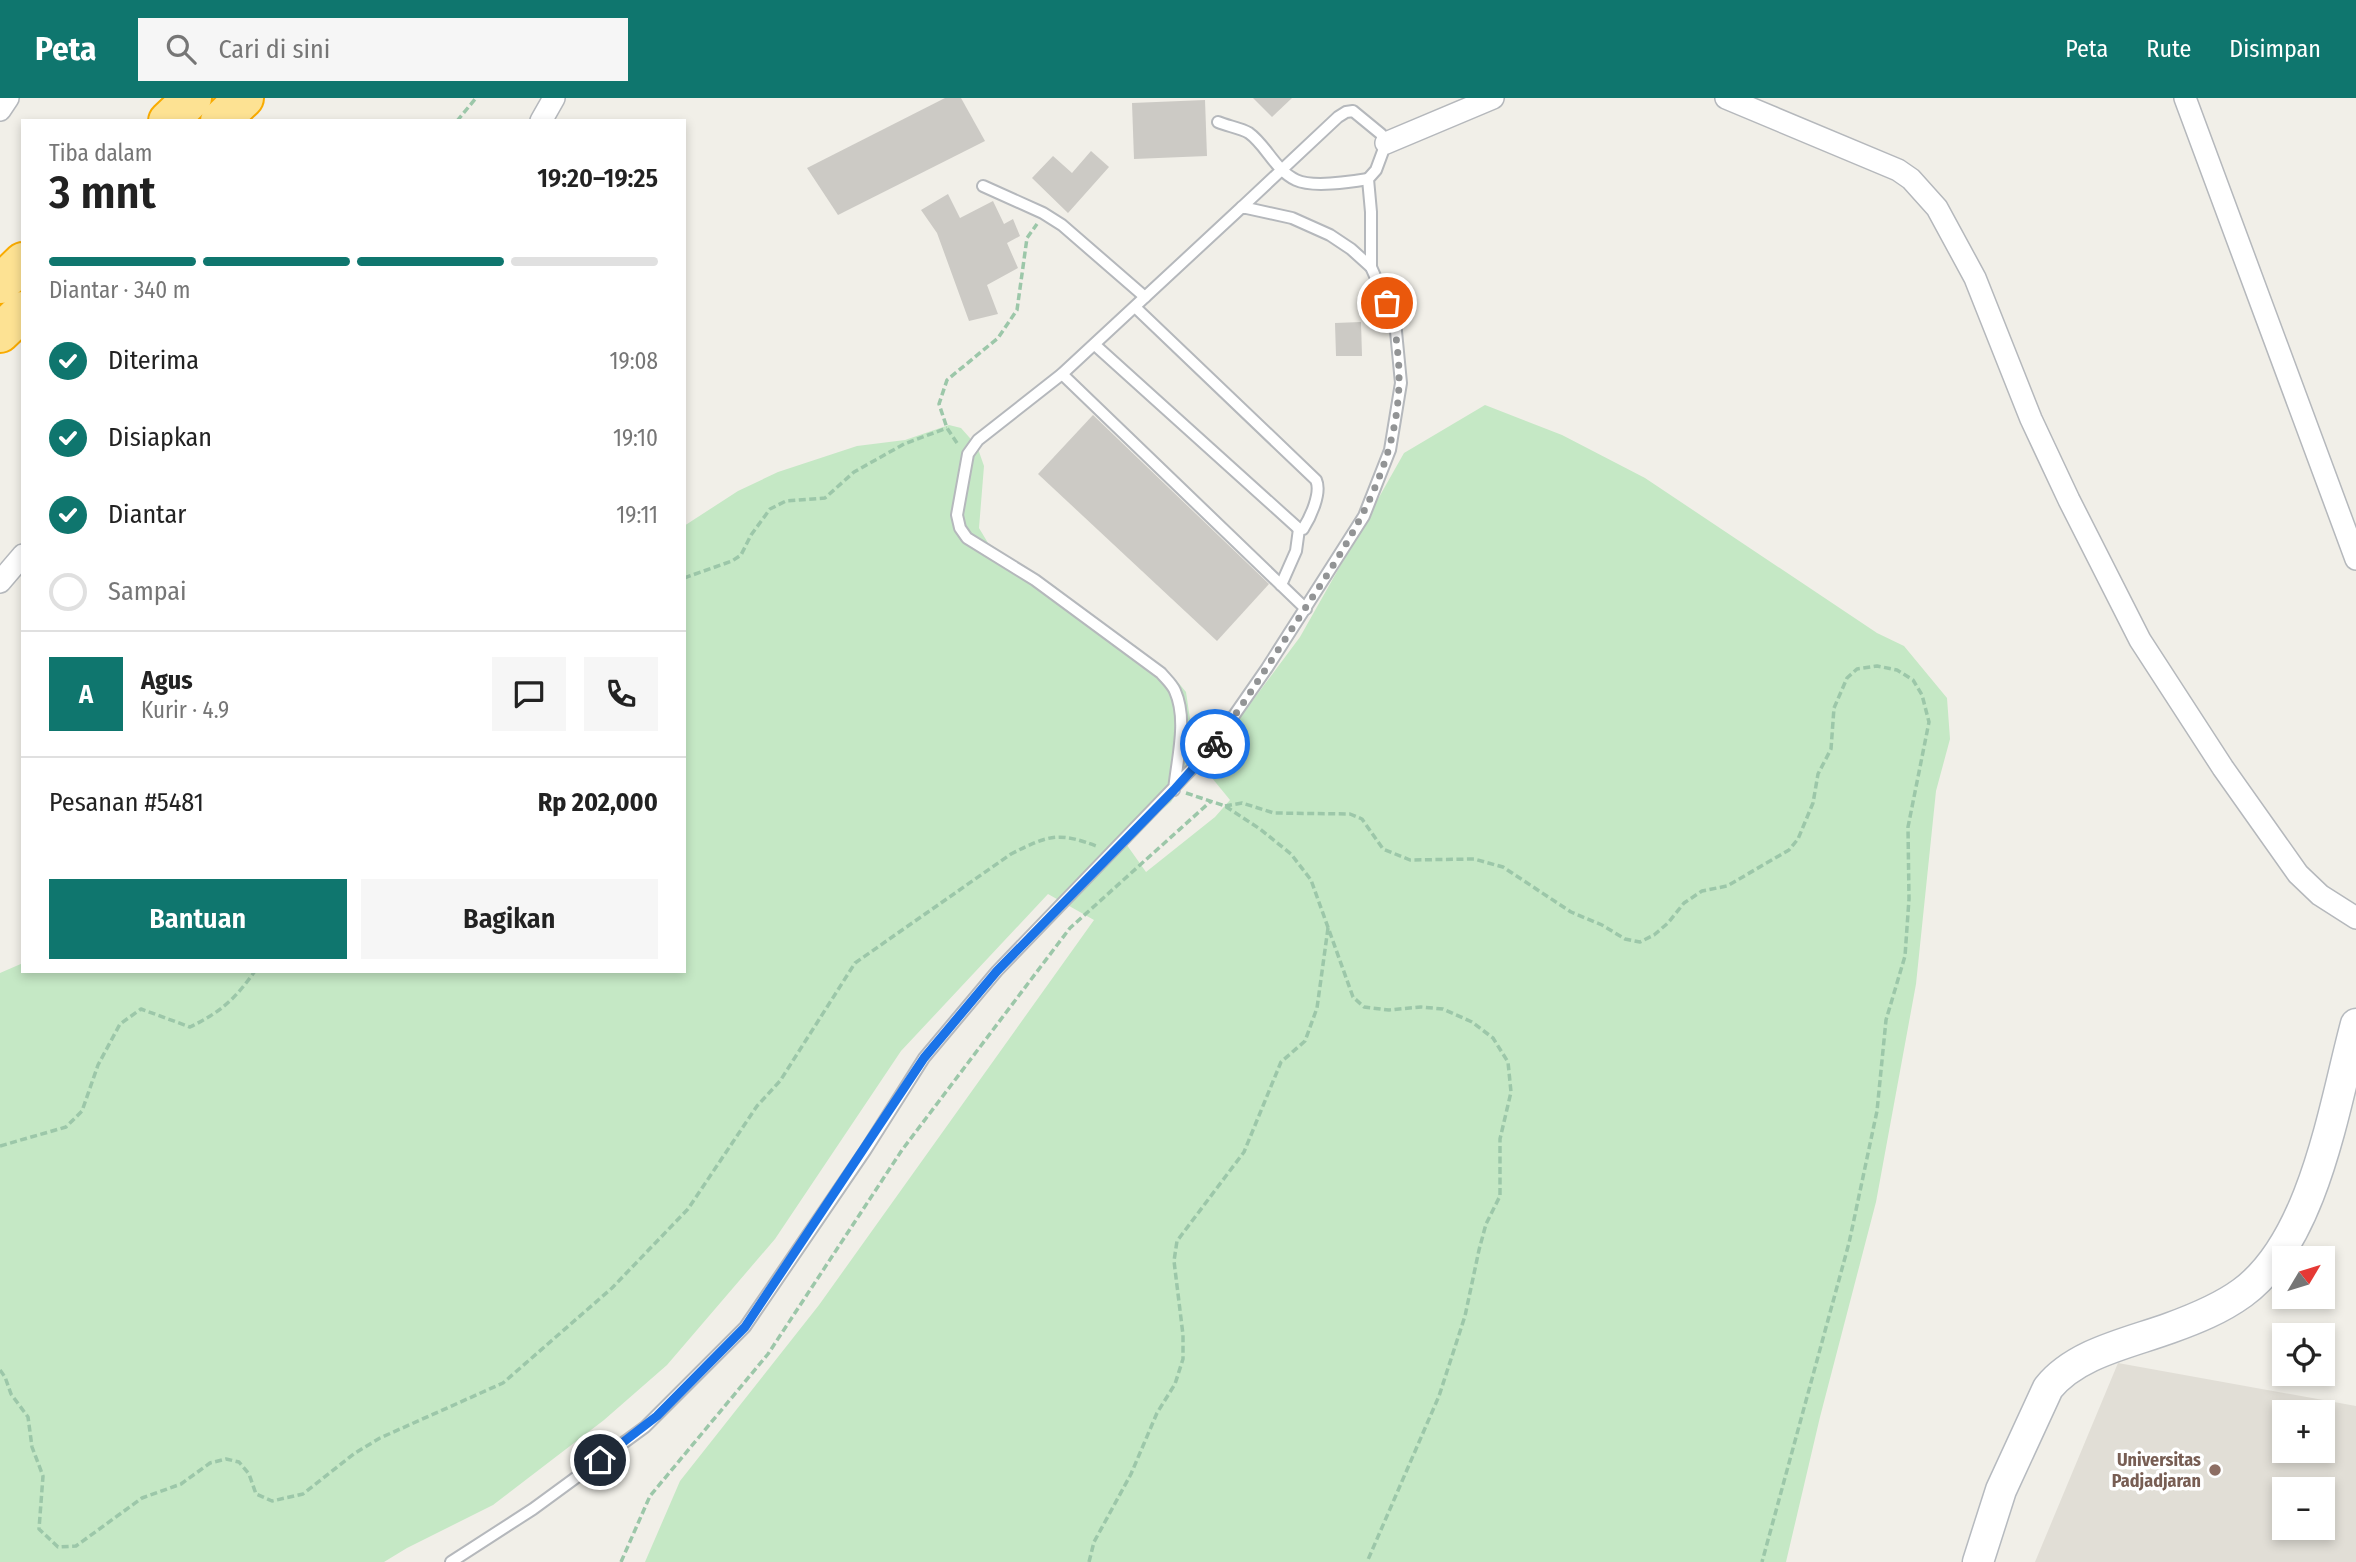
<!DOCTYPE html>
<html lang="id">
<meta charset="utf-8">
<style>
body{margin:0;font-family:"Fira Sans Condensed",sans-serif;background:#f6f6f6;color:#222;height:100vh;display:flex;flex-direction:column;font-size:26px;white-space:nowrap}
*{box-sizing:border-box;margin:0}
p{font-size:23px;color:#767676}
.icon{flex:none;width:38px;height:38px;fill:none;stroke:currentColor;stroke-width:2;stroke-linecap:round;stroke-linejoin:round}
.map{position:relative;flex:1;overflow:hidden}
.details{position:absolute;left:21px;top:21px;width:665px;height:854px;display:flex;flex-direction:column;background:#fff;border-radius:0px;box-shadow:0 4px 10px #0003}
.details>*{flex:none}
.needle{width:46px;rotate:52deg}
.tools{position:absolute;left:2272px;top:1148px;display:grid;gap:14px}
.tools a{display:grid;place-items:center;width:63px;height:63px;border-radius:0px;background:#fff;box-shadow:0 4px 10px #0003;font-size:35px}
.pin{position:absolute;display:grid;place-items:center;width:60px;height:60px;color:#fff;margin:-30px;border:4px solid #fff;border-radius:50%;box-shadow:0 2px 7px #0007}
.courier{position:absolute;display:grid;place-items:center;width:70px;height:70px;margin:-35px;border:5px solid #1a73e8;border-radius:50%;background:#fff;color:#222;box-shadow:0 2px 9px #0007}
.overview em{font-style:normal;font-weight:600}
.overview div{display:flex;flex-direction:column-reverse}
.overview{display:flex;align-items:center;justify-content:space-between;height:119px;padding:0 28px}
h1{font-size:46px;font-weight:600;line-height:52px}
.bar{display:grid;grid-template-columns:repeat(4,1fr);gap:10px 7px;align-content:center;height:84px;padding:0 28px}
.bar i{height:9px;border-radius:5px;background:#e0e0e0}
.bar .on{background:#0f766e}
.bar p{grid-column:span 4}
.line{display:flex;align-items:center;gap:18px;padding:0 28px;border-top:2px solid #e0e0e0}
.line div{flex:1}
.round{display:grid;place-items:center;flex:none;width:74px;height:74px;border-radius:0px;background:#f6f6f6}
ol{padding:0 28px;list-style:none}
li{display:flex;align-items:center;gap:21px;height:77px}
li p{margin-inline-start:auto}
li .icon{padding:7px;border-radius:50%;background:#0f766e;color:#fff;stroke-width:4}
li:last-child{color:#767676}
li i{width:38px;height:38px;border:4px solid #e0e0e0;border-radius:50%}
.button{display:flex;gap:14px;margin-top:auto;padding:14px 28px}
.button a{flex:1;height:80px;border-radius:0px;background:#0f766e;color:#fff;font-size:28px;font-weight:600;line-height:80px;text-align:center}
.button a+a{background:#f6f6f6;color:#222}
header{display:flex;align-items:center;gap:42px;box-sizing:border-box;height:98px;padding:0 35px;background:#0f766e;color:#fff}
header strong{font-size:33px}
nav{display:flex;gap:38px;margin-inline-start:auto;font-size:24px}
.search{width:490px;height:63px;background:#f6f6f6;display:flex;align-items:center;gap:18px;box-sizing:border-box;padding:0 24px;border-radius:0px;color:#767676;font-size:26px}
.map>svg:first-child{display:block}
.education{fill:#e1ded6;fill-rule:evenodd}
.green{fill:#c5e8c5}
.building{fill:#cccac5}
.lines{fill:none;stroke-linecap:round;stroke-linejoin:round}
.service-casing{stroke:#b5b8bc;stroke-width:14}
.minor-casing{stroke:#b5b8bc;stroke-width:24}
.secondary-casing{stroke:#b6babf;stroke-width:33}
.motorway-casing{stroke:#f9ab00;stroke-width:42}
.path{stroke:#9cc7a9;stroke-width:3.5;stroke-dasharray:7 3.5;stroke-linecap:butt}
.service{stroke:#fff;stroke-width:10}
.minor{stroke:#fff;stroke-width:21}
.secondary{stroke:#fff;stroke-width:30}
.motorway{stroke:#fde293;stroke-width:38}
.done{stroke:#929495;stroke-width:7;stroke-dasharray:0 12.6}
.route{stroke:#1a73e8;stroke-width:9}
.education-dot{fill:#8d6e63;stroke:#fff;stroke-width:2.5}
.labels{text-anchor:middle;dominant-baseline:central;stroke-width:7;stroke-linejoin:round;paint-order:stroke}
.education-label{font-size:18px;font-weight:bold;fill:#785e54;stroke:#fff;text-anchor:end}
</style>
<header>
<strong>Peta</strong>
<div class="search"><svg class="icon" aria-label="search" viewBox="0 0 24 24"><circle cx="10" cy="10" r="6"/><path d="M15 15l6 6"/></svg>Cari di sini</div>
<nav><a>Peta</a><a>Rute</a><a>Disimpan</a></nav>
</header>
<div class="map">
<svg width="2356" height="1464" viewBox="0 0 2356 1464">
<rect width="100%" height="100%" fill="#f1efe8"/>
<path class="education" d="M 2118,1265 L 2356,1308 L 2356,1464 L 2035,1464 ZM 2284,1314 L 2322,1314 L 2322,1353 L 2284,1353 ZM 2284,1391 L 2322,1391 L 2322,1430 L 2284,1430 Z"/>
<path class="green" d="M 1485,307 L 1562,337 L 1645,380 L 1877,535 L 1904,548 L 1947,600 L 1950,641 L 1936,693 L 1916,886 L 1876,1104 L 1820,1319 L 1786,1464 L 645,1464 L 680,1383 L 819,1207 L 1094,822 L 1048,796 L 901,953 L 775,1141 L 667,1267 L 604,1322 L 493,1407 L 407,1450 L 384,1464 L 0,1464 L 0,875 L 23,865 L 23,873 L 684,873 L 684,428 L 738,393 L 778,374 L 857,348 L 905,342 L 949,327 L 961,330 L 977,348 L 984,368 L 979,430 L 988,445 L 1056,489 L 1110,535 L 1136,548 L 1176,582 L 1186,594 L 1190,621 L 1184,683 L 1171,704 L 1124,743 L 1146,774 L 1215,719 L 1230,702 L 1203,669 L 1300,539 L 1404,355 Z"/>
<g class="building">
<path d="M 945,0 L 961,0 L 985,43 L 838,117 L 807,70 Z"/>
<path d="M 1253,0 L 1292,0 L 1272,19 Z"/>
<path d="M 1205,2 L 1207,58 L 1134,61 L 1132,5 Z"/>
<path d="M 1091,53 L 1109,69 L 1068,115 L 1032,80 L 1053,58 L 1072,75 Z"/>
<path d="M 948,96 L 960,120 L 993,103 L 1004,126 L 1013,121 L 1020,138 L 1007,145 L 1018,170 L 987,187 L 998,216 L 969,223 L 937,135 L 921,112 Z"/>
<path d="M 1361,224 L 1362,258 L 1336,258 L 1335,225 Z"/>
<path d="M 1093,317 L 1269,486 L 1217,543 L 1038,376 Z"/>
</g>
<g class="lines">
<g class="service-casing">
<g id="service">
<path d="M 1218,24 C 1227,28 1241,30 1249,35 C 1266,47 1275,72 1296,82 C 1313,90 1350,84 1368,81"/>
<path d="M 983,88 L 1043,115 L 1062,127 L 1145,199"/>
<path d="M 1242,109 L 1338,19 L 1346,14 L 1353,13 L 1381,36 L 1386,45 L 1376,72 L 1368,81 L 1371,114 L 1371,169"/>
<path d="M 1095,247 L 1299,431 L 1303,431 C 1310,420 1322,395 1316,382 L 1135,209"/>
<path d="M 1062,276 L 1306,511"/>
<path d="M 1281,487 L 1296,453 L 1299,431"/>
<path d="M 451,1464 L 533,1411 L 645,1329 L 745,1229 L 865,1053 L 924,960 L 997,873 L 1210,652 L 1267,570 L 1364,418 L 1390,352 L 1401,285 L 1395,223 L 1371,169 L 1351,151 L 1330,137 L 1292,120 L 1242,109 L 1062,276 L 978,342 L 968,356 L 957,417 L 960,430 L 967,440 L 1035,482 L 1161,575 C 1166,581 1172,586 1175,593 C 1188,622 1177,661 1174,692"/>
</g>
</g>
<g class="minor-casing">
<g id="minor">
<path d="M 1726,0 L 1898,72 L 1911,81 L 1937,110 L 1975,180 L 2031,321 L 2069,402 L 2140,542 L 2223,670 L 2298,776 L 2320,797 L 2356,820"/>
<path d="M 2185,0 L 2356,461"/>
<path d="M 0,12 L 8,0"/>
<path d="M 541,23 L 554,0"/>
<path d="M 1386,45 L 1493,0"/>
<path d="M 0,484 L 23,457"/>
</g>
</g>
<g class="secondary-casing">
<path id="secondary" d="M 1978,1464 L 2001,1392 L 2048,1290 C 2076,1255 2129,1245 2170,1230 C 2195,1221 2220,1211 2242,1195 C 2314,1143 2334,1008 2356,926"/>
</g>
<g class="motorway-casing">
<g id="motorway">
<path d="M 168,23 L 192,0"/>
<path d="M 220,23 L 244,0"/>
<path d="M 0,186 L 23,164"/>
<path d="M 0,235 L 23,213"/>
</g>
</g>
<g class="path">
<path d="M 457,23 L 476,0"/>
<path d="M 957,345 L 947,330 L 939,306 L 947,282 L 998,240 L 1017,212 L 1027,140 L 1037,126"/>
<path d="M 684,480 L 732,463 L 741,457 L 751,437 L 770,411 L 786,403 L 825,400 L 854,374 L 904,346 L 947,330"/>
<path d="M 1186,695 L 1225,708 L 1260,731 L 1291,756 L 1311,782 L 1353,899 L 1364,909 L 1389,912 L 1421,909 L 1443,911 L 1472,924 L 1493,940 L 1508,964 L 1511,994 L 1500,1041 L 1500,1098 L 1486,1126 L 1479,1152 L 1465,1218 L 1439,1298 L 1367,1464"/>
<path d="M 1225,708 L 1242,705 L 1274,715 L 1350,716 L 1362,721 L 1383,751 L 1410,762 L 1474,761 L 1503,769 L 1571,814 L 1602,827 L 1625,841 L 1640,844 L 1654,837 L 1668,825 L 1684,805 L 1702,793 L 1727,788 L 1789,752 L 1798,741 L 1813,705 L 1818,676 L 1831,651 L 1834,610 L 1847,580 L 1857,571 L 1877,568 L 1897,572 L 1913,582 L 1922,597 L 1929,624 L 1908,729 L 1909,801 L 1905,858 L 1886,922 L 1877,1013 L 1849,1145 L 1762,1464"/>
<path d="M 0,1048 L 66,1029 L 82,1013 L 98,967 L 120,926 L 141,911 L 190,929 C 221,914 235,901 255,873"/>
<path d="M 0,1272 L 5,1279 L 11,1296 L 28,1319 L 32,1349 L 43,1378 L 39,1431 L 58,1449 L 76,1448 L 142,1400 L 181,1386 L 210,1365 L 226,1361 L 239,1364 L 249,1376 L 256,1396 L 272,1403 L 303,1396 L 355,1355 L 380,1340 L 503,1285 L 612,1190 L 688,1111 L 757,1008 L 780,983 L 855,865 L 1011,756 C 1050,736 1059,734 1099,749"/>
<path d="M 621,1464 L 650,1398 L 768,1256 L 902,1052 L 1070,830 L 1210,704"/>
<path d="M 1089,1464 L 1094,1444 L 1131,1376 L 1157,1315 L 1175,1286 L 1183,1261 L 1183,1237 L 1174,1163 L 1177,1143 L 1244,1054 L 1281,964 L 1305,943 L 1317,910 L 1328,830"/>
</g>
<use href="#service" class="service"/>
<use href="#minor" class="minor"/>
<use href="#secondary" class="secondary"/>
<use href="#motorway" class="motorway"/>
</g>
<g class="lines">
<path class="done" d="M 1215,646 C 1246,602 1275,557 1304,512 C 1356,434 1407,355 1398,257 C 1396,238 1395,223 1387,205"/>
<path class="route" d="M 600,1362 L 657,1318 L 745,1229 L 924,960 L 997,873 L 1174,692 L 1215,646"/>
</g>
<circle class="education-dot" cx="2215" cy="1372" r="7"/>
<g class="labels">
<g class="education-label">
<text x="2201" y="1362">Universitas<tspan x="2201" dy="21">Padjadjaran</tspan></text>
</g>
</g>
</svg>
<div class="tools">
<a><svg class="needle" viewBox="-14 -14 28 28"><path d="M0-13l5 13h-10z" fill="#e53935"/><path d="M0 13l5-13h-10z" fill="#767676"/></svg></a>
<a><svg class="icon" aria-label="locate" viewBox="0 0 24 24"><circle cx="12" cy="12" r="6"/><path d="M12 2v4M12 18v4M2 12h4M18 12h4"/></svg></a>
<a>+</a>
<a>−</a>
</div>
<div class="pin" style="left:1387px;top:205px;background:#ea580c"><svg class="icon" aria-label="bag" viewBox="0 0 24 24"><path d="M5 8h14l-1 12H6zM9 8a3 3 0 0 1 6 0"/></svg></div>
<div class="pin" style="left:600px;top:1362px;background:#1f2937"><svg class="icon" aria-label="home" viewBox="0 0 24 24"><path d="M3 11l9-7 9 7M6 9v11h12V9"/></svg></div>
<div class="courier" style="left:1215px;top:646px"><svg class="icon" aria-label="bike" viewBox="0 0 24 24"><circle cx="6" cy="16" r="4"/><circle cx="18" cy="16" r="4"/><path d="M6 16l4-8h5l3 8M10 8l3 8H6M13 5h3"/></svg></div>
<section class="details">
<div class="overview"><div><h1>3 mnt</h1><p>Tiba dalam</p></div><em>19:20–19:25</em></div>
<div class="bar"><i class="on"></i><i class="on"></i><i class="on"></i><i></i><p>Diantar · 340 m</p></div>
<ol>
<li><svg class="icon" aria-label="check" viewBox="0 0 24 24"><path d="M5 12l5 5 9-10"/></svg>Diterima<p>19:08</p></li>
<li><svg class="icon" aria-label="check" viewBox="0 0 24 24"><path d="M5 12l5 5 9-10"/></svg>Disiapkan<p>19:10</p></li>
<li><svg class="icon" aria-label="check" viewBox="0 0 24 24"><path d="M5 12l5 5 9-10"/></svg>Diantar<p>19:11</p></li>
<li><i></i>Sampai</li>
</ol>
<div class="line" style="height:126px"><b class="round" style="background:#0f766e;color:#fff">A</b><div><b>Agus</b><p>Kurir · 4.9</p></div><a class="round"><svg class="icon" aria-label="chat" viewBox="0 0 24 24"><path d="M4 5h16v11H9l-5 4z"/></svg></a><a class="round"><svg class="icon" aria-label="phone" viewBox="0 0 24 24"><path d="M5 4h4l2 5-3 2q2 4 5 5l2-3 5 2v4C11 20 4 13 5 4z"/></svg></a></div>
<div class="line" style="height:91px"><div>Pesanan #5481</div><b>Rp 202,000</b></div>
<div class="button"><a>Bantuan</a><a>Bagikan</a></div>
</section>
</div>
